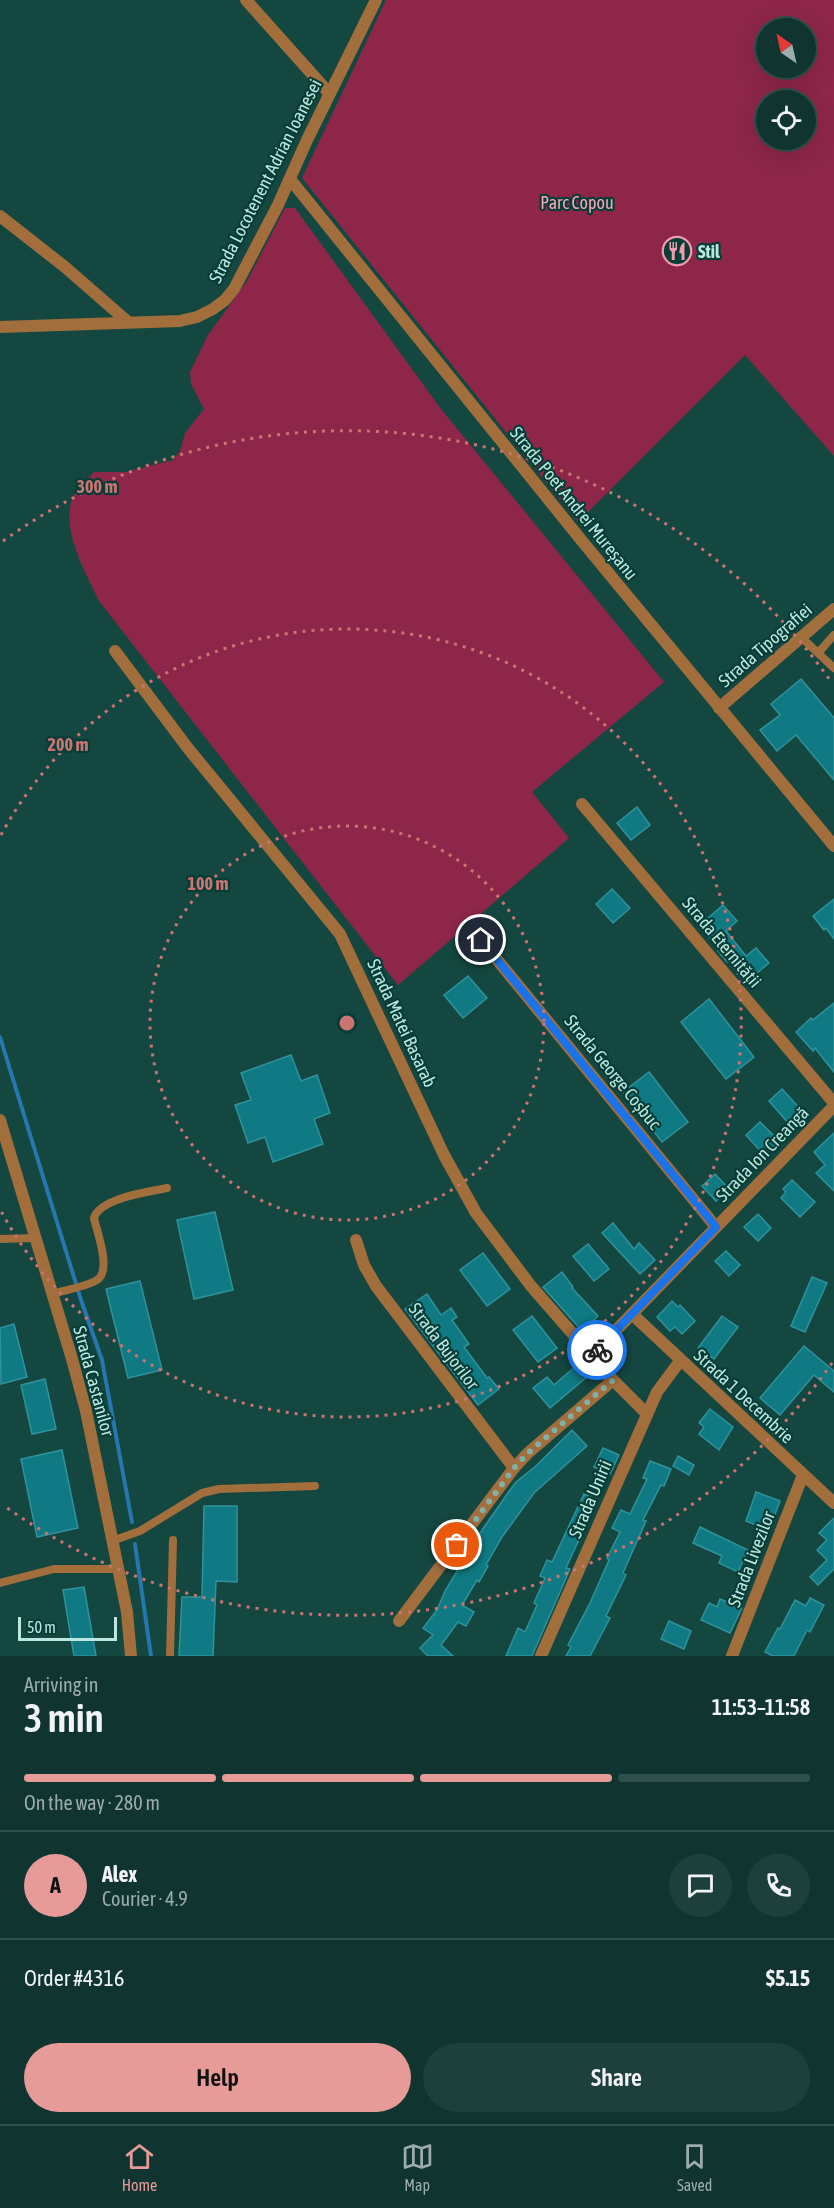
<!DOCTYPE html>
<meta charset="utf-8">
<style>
body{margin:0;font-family:"Asap Condensed",sans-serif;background:#1e403d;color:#f1f3f6;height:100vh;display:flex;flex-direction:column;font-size:22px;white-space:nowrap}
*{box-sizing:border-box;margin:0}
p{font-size:20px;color:#9cabab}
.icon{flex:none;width:33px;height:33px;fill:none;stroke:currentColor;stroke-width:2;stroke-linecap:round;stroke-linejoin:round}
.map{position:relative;height:1656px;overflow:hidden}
.drawer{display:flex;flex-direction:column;background:#103531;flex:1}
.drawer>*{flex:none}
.needle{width:39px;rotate:326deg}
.fabs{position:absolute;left:756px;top:18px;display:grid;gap:12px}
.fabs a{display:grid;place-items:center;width:60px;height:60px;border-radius:50%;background:#103531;box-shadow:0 6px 24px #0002,0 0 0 2px #30504d;font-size:30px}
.scale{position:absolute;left:18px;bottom:15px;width:99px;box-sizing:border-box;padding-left:6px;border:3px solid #bce7e0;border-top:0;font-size:16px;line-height:21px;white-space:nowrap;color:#bce7e0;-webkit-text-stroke:4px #063d37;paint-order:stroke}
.pin{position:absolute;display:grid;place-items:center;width:51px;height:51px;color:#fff;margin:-26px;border:3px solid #fff;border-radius:50%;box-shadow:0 2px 6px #0007}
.courier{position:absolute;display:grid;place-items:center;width:60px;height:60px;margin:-30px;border:4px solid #1a73e8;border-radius:50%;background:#fff;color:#222;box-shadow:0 2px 8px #0007}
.summary em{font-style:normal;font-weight:600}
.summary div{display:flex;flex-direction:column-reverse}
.summary{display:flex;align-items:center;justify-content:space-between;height:102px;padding:0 24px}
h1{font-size:39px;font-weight:600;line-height:45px}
.bar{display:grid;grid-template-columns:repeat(4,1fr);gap:9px 6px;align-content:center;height:72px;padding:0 24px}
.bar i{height:8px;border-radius:4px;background:#30504d}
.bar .selected{background:#e69b98}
.bar p{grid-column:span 4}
.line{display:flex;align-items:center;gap:15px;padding:0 24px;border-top:2px solid #30504d}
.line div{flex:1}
.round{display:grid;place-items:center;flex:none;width:63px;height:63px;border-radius:32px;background:#1e403d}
.primary-button{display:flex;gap:12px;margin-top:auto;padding:12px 24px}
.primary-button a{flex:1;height:69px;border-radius:36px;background:#e69b98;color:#111;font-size:24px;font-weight:600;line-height:69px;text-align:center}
.primary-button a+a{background:#1e403d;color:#f1f3f6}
.tab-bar{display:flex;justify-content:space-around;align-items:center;height:84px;border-top:2px solid #30504d;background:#103531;font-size:16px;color:#9cabab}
.tab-bar a{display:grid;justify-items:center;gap:3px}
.tab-bar .selected{color:#e69b98}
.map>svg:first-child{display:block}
.green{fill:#8d2649;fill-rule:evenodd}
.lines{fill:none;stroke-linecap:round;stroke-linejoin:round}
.stream{stroke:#2676af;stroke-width:4}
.building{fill:#0f7a83;stroke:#2f929c;stroke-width:1.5}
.service{stroke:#a16e3c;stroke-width:8}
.minor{stroke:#a16e3c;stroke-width:12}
.tertiary{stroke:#a16e3c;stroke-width:12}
.done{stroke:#82afa8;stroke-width:6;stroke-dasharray:0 10.8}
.route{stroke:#1a73e8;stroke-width:8}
.ring{fill:none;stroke:#cc7472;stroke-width:3;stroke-dasharray:3 6}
.labels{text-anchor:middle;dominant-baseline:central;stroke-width:4.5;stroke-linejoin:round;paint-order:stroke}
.street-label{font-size:18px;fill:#bce7e0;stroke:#063d37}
.park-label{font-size:18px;fill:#fba4b9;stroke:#063d37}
.poi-label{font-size:18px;font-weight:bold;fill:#bce7e0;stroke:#063d37;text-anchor:start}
.centre{fill:#cc7472;stroke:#063d37;stroke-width:3}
.ring-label{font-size:18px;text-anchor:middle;font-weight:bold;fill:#cc7472;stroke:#063d37;stroke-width:4.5;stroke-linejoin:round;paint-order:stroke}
</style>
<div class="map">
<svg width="834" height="1656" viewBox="0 0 834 1656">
<rect width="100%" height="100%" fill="#154741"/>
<g class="green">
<path d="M 386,0 L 834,0 L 834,456 L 745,355 L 578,522 L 302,178 ZM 806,28 L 806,68 L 766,68 L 766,28 ZM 806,100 L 806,140 L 766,140 L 766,100 Z"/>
<path d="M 285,208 L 295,208 L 441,409 L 664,682 L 532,792 L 569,838 L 398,985 L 99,601 C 86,573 57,524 75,493 C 79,486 88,479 94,472 L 126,472 L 173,460 L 180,451 L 185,433 L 204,409 L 191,384 L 190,372 L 208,335 L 247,281 Z"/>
</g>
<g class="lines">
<g class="stream">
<path d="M 0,1037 L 81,1300 L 102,1360 L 132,1522"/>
<path d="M 135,1544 L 151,1656"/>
</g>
</g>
<g class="building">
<path d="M 801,679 L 834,718 L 834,780 L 796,735 L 777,751 L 760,730 L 780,715 L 771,704 Z"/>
<path d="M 637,807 L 650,825 L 631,840 L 617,823 Z"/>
<path d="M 612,889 L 630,908 L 613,923 L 596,904 Z"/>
<path d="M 834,899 L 834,939 L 826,928 L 824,930 L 813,916 Z"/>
<path d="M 723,905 L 737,921 L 726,931 L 746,956 L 756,948 L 769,963 L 746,982 L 728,961 L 727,962 L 718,951 L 720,950 L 699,926 Z"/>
<path d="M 468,976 L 487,998 L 463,1018 L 444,995 Z"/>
<path d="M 709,999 L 754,1057 L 726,1079 L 681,1022 Z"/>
<path d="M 834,1003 L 834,1072 L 815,1048 L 813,1051 L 796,1032 L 811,1018 L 813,1020 Z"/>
<path d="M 291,1055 L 301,1081 L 317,1075 L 330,1113 L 314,1119 L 323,1144 L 273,1162 L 265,1137 L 248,1143 L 235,1105 L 251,1100 L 241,1073 Z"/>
<path d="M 649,1072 L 688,1122 L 662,1142 L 623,1092 Z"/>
<path d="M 782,1089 L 803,1112 L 789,1124 L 769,1101 Z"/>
<path d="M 760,1122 L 776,1138 L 774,1140 L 777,1143 L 764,1155 L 746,1135 Z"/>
<path d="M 834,1133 L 834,1191 L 816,1173 L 825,1165 L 814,1152 Z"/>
<path d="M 715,1174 L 729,1189 L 716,1201 L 702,1186 Z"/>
<path d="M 792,1180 L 815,1202 L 800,1217 L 781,1198 L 786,1192 L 783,1189 Z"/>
<path d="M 215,1212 L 233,1290 L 194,1299 L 177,1220 Z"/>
<path d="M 758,1214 L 771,1228 L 758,1241 L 744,1227 Z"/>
<path d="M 613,1223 L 634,1249 L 639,1243 L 655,1260 L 640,1274 L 602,1233 Z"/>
<path d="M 588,1244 L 609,1269 L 594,1281 L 573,1256 Z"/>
<path d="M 726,1251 L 740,1265 L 729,1276 L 715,1261 Z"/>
<path d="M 483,1253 L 510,1289 L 487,1306 L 460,1270 Z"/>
<path d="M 562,1272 L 573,1287 L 572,1288 L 598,1316 L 582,1331 L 543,1287 Z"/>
<path d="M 812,1277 L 827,1283 L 805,1332 L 791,1326 Z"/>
<path d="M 140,1281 L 162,1370 L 128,1378 L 106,1289 Z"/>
<path d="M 427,1294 L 441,1315 L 451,1308 L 457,1317 L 452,1320 L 469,1344 L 464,1347 L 487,1378 L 489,1377 L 499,1389 L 478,1405 L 405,1309 Z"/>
<path d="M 672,1301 L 678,1307 L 680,1305 L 695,1321 L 682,1334 L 675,1327 L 670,1331 L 657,1317 Z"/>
<path d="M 532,1316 L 557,1348 L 538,1362 L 513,1330 Z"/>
<path d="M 722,1316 L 738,1327 L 714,1359 L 698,1348 Z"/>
<path d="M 14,1324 L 27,1377 L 1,1384 L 0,1328 Z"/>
<path d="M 804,1346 L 834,1371 L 834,1392 L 814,1375 L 780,1415 L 760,1398 Z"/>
<path d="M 577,1365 L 587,1377 L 550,1408 L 533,1388 L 547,1377 L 554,1385 Z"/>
<path d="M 45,1379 L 56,1429 L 32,1434 L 21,1385 Z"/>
<path d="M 710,1409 L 733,1427 L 719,1450 L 699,1434 L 704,1427 L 699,1423 Z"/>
<path d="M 572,1430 L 587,1446 L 534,1493 L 502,1537 L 486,1565 L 488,1566 L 479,1582 L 477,1580 L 462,1605 L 474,1612 L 466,1626 L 458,1622 L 441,1645 L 453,1656 L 428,1656 L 420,1648 L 433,1635 L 423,1628 L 437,1610 L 445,1591 L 482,1530 L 515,1483 L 537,1465 Z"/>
<path d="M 603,1448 L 619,1455 L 610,1474 L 594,1467 Z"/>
<path d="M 62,1450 L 78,1528 L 37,1537 L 21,1459 Z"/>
<path d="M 678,1456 L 694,1465 L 689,1475 L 673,1466 Z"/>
<path d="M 650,1461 L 671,1469 L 664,1486 L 661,1485 L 643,1520 L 646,1521 L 623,1573 L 626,1575 L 606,1616 L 610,1618 L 590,1656 L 566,1656 L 571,1647 L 568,1645 L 590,1603 L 609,1560 L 607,1558 L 620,1532 L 612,1528 L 621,1510 L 630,1514 L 647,1479 L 643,1478 Z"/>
<path d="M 756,1492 L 780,1501 L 769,1530 L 746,1521 Z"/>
<path d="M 584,1494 L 597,1500 L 566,1568 L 570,1569 L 532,1656 L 506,1656 L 518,1628 L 525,1632 L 537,1605 L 534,1603 L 545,1578 L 540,1576 L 547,1560 L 552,1562 Z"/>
<path d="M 204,1506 L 237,1506 L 237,1582 L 216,1581 L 213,1656 L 179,1656 L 182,1597 L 202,1597 Z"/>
<path d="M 834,1518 L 834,1569 L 818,1585 L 810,1577 L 827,1560 L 817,1550 L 827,1540 L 819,1533 Z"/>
<path d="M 700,1527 L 748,1550 L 738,1572 L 719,1563 L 722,1556 L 693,1543 Z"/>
<path d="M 84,1587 L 96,1656 L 74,1656 L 63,1590 Z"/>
<path d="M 810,1598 L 824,1605 L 810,1632 L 807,1630 L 794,1656 L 773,1656 L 765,1652 L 778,1628 L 780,1629 L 795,1600 L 806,1606 Z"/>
<path d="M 720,1599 L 742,1608 L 730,1633 L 701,1620 L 709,1603 L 717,1607 Z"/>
<path d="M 669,1621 L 691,1631 L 684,1649 L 661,1639 Z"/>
</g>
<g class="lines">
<g class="service">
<path d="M 802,638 L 834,668"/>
<path d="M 819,652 L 834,635"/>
<path d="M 0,1239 L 35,1238"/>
<path d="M 52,1294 C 64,1290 86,1287 97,1280 C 112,1271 97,1232 94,1218 C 100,1198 148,1192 167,1188"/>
<path d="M 112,1541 L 140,1531 L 202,1493 L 219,1489 L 315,1486"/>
<path d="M 0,1583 L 54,1569 L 118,1569"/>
<path d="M 170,1656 L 173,1540"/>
</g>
<g class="minor">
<path d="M 246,0 L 329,93"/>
<path d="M 290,179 L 582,541 L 834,846"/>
<path d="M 0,216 L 65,267 L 128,322"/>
<path d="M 115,651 L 187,747 L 340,934 L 444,1155 L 476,1213 L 531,1286 L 613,1380 L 647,1414"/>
<path d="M 719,708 L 834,609"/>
<path d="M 582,804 L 834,1103"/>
<path d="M 481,940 L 716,1227"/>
<path d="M 356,1240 L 364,1265 L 376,1286 L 514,1468"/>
<path d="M 632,1314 L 834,1503"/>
<path d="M 591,1356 L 834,1106"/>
<path d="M 399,1621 L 514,1468 L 528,1453 L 613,1380"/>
<path d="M 541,1656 L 657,1392 L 680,1361"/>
<path d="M 732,1656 L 803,1475"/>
</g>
<g class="tertiary">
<path d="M 0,327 L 180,321 L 197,317 L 213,309 L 225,300 L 234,289 L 278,205 L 307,140 L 376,0"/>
<path d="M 0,1120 L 72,1359 L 86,1411 L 127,1612 L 131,1656"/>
</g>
</g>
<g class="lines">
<path class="done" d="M 457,1545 L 514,1468 L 528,1453 L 613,1380 L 591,1356 L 597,1350"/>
<path class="route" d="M 481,940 L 716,1227 L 597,1350"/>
</g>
<g class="ring">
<circle cx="347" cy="1023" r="197"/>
<path d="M1 835A394 394 0 1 1 1 1211"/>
<path d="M832 1363A592 592 0 0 1 3 1505M3 541A592 592 0 0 1 832 683"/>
</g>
<defs>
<g id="restaurant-ring" transform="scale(1.5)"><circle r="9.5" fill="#063d37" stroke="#f29aaf" stroke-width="1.5"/><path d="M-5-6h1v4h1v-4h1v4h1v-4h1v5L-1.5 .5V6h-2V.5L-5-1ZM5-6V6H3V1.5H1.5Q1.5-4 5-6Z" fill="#f29aaf"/></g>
</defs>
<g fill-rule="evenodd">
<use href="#restaurant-ring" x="677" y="251"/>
</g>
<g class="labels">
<g class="street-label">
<text transform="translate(265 181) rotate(-63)">Strada Locotenent Adrian Ioanesei</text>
<text transform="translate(574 503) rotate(51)">Strada Poet Andrei Mureșanu</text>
<text transform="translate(765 645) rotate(-41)">Strada Tipografiei</text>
<text transform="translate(722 942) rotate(50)">Strada Eternității</text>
<text transform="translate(402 1023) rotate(65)">Strada Matei Basarab</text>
<text transform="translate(613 1072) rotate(51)">Strada George Coșbuc</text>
<text transform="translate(762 1154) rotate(-46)">Strada Ion Creangă</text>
<text transform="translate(444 1346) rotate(53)">Strada Bujorilor</text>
<text transform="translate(94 1381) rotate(75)">Strada Castanilor</text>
<text transform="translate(744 1396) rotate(43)">Strada 1 Decembrie</text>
<text transform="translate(590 1499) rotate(-67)">Strada Unirii</text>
<text transform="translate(751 1559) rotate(-69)">Strada Livezilor</text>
</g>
<g class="park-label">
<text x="577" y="202">Parc Copou</text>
</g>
<g class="poi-label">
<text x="698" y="251">Stil</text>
</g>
</g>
<circle cx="347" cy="1023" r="9" class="centre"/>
<g class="ring-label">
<text x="97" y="493">300 m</text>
<text x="68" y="751">200 m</text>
<text x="208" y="890">100 m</text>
</g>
</svg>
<div class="fabs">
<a><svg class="needle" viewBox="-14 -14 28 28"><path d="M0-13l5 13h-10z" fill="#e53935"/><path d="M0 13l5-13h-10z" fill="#9cabab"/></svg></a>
<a><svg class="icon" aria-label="locate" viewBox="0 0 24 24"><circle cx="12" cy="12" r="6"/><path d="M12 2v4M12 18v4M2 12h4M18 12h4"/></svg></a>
</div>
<div class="scale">50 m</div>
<div class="pin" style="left:457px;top:1545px;background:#ea580c"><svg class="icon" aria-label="bag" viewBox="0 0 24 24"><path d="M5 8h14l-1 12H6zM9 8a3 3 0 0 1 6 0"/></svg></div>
<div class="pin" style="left:481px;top:940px;background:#1f2937"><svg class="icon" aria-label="home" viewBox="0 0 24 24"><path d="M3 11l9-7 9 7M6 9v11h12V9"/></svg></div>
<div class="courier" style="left:597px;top:1350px"><svg class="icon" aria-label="bike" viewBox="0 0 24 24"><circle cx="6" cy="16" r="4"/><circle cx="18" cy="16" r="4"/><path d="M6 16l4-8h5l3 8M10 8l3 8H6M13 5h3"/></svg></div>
</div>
<section class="drawer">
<div class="summary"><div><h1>3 min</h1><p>Arriving in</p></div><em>11:53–11:58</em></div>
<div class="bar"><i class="selected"></i><i class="selected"></i><i class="selected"></i><i></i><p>On the way · 280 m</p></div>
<div class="line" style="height:108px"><b class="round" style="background:#e69b98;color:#111">A</b><div><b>Alex</b><p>Courier · 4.9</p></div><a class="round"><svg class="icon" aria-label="chat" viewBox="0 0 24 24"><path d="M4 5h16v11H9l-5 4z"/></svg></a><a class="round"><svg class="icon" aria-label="phone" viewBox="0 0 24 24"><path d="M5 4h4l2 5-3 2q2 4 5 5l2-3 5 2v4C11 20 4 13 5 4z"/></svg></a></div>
<div class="line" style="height:78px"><div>Order #4316</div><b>$5.15</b></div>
<div class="primary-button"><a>Help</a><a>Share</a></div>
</section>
<nav class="tab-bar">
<a class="selected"><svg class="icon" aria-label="home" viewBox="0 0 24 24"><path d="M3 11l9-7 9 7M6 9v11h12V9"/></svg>Home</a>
<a><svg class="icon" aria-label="map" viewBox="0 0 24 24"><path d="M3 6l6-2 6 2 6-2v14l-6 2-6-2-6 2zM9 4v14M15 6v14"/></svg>Map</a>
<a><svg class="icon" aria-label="saved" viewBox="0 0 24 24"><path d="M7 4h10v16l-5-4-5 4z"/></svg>Saved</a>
</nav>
